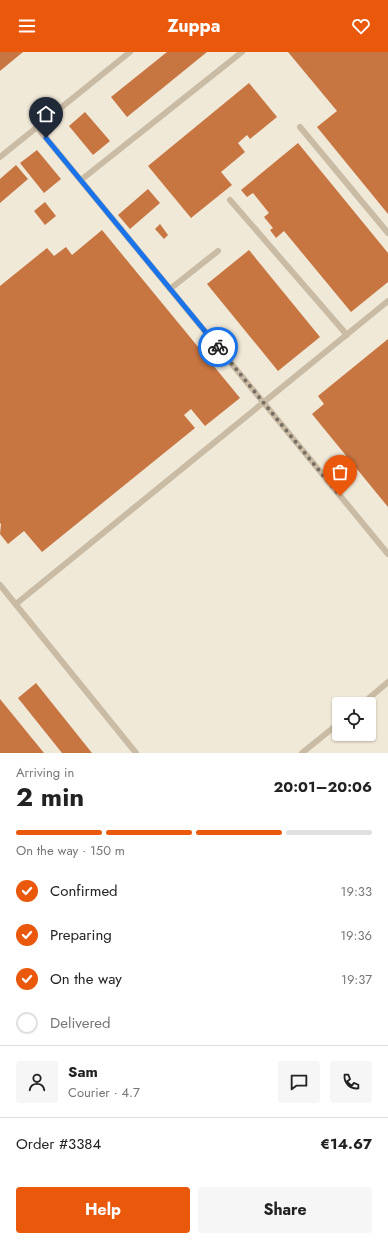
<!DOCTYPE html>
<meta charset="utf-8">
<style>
body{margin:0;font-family:Jost,sans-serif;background:#f6f6f6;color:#222;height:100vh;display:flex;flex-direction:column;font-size:15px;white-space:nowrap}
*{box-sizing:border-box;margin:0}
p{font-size:13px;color:#767676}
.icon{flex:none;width:22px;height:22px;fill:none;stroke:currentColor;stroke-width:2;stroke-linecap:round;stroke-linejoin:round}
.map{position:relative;height:701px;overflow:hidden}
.details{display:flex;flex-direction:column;background:#fff;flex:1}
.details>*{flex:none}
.buttons{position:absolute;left:332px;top:645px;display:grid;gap:8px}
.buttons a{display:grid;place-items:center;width:44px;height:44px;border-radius:4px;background:#fff;box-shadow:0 1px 3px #0004;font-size:20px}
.pin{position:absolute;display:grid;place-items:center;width:34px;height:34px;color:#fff;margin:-41px -17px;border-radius:50% 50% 50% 0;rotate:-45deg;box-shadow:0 0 4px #0007}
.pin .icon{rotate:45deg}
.courier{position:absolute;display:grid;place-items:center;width:40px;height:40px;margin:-20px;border:3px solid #1a73e8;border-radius:50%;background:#fff;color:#222;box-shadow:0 1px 5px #0007}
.overview em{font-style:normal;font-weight:700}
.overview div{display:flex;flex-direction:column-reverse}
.overview{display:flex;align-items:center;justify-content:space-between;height:68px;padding:0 16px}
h1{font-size:26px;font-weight:700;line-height:30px}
.bar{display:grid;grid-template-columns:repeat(4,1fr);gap:6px 4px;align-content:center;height:48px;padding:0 16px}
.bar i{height:5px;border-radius:3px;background:#e0e0e0}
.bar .current{background:#ea580c}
.bar p{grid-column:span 4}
.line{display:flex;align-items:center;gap:10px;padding:0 16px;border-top:1px solid #e0e0e0}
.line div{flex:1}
.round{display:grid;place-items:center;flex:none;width:42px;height:42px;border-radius:4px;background:#f6f6f6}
ol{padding:0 16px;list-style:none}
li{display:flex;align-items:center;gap:12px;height:44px}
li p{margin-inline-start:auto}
li .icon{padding:4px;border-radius:50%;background:#ea580c;color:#fff;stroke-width:4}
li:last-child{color:#767676}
li i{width:22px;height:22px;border:2px solid #e0e0e0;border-radius:50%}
.cta{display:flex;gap:8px;margin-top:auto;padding:8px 16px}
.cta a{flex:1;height:46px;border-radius:4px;background:#ea580c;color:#fff;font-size:16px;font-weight:700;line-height:46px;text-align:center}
.cta a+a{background:#f6f6f6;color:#222}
header{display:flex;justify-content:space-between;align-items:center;height:52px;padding:0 16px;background:#ea580c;color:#fff;font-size:18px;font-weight:700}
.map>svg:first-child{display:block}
.building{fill:#c77541}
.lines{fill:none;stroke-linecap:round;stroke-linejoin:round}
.service{stroke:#c9bba4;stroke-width:6}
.done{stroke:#776f64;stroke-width:4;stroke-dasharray:0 7.2}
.route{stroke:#1a73e8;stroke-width:5}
</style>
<header><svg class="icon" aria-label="menu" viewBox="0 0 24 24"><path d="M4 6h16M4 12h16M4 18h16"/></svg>Zuppa<svg class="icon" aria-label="heart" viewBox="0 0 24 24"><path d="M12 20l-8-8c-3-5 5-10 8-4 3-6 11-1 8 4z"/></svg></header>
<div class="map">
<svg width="388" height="701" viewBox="0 0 388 701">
<rect width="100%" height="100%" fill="#f1e9d8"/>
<g class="building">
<path d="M 0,0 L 23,0 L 0,19 Z"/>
<path d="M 167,0 L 207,0 L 127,65 L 111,45 Z"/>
<path d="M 288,0 L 388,0 L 388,162 L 317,75 L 337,59 Z"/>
<path d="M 249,31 L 277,65 L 250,87 L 247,83 L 238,91 L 245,100 L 221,120 L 232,133 L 191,166 L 148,114 Z"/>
<path d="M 85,60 L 110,89 L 93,103 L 69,74 Z"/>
<path d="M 298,91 L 388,201 L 388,230 L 351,260 L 284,179 L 276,186 L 270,178 L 273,176 L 264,165 L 269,161 L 253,141 L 247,145 L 241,138 Z"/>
<path d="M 37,98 L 61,127 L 44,141 L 20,111 Z"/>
<path d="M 16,113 L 28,127 L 0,151 L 0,127 Z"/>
<path d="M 148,137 L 160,151 L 130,177 L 118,163 Z"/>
<path d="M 45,150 L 56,164 L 45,173 L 34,159 Z"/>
<path d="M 160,172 L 168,183 L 164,187 L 155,177 Z"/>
<path d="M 102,178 L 240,346 L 205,374 L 191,357 L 184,363 L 195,376 L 42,500 L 24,479 L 8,492 L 0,482 L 1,472 L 0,471 L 0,234 L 47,196 L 54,204 L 66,195 L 72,203 Z"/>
<path d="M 249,198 L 320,285 L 278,319 L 207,232 Z"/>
<path d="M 388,287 L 388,455 L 312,362 L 324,352 L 318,344 Z"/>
<path d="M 36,631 L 92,701 L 62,701 L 18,646 Z"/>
<path d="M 0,647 L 44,701 L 0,701 Z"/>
</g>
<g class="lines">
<g class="service">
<path d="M 37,75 L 388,502"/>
<path d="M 300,75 L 388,181"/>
<path d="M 0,105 L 130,0"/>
<path d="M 81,128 L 242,0"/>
<path d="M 230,148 L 347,283"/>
<path d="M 170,237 L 218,199"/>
<path d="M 0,533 L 136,701"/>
<path d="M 16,552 L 388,249"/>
<path d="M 362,652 L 388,630"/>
<path d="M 302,701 L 339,671"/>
</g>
</g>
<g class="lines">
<path class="done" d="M 218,295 L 340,444"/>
<path class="route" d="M 46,86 L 218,295"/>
</g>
</svg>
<div class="buttons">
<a><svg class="icon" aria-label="locate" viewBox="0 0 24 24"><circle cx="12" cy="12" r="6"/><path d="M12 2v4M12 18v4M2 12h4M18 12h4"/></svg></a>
</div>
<div class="pin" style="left:340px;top:444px;background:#ea580c"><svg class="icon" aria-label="bag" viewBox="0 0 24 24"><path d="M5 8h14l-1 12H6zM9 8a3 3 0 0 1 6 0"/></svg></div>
<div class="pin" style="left:46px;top:86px;background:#1f2937"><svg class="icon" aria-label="home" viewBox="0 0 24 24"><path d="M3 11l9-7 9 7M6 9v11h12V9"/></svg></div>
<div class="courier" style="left:218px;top:295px"><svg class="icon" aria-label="bike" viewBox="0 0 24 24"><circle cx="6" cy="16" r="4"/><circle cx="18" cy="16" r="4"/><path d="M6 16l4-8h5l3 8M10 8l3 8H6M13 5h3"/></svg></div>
</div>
<section class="details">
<div class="overview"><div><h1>2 min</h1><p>Arriving in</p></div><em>20:01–20:06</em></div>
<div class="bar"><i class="current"></i><i class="current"></i><i class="current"></i><i></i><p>On the way · 150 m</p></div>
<ol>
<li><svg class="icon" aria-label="check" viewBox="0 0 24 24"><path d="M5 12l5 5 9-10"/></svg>Confirmed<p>19:33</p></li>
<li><svg class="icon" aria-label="check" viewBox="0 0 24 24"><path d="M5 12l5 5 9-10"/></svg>Preparing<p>19:36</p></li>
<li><svg class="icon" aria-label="check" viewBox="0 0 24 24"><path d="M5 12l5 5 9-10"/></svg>On the way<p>19:37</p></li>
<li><i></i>Delivered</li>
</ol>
<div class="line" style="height:72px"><a class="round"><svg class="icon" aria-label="person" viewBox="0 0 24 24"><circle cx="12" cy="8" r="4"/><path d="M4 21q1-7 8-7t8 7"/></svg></a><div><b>Sam</b><p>Courier · 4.7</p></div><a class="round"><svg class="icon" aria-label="chat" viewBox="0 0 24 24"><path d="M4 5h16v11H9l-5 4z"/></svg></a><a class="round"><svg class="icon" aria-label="phone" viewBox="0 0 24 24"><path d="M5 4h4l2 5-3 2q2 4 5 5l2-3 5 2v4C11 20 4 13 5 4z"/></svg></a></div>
<div class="line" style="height:52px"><div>Order #3384</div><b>€14.67</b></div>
<div class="cta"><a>Help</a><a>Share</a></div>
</section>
